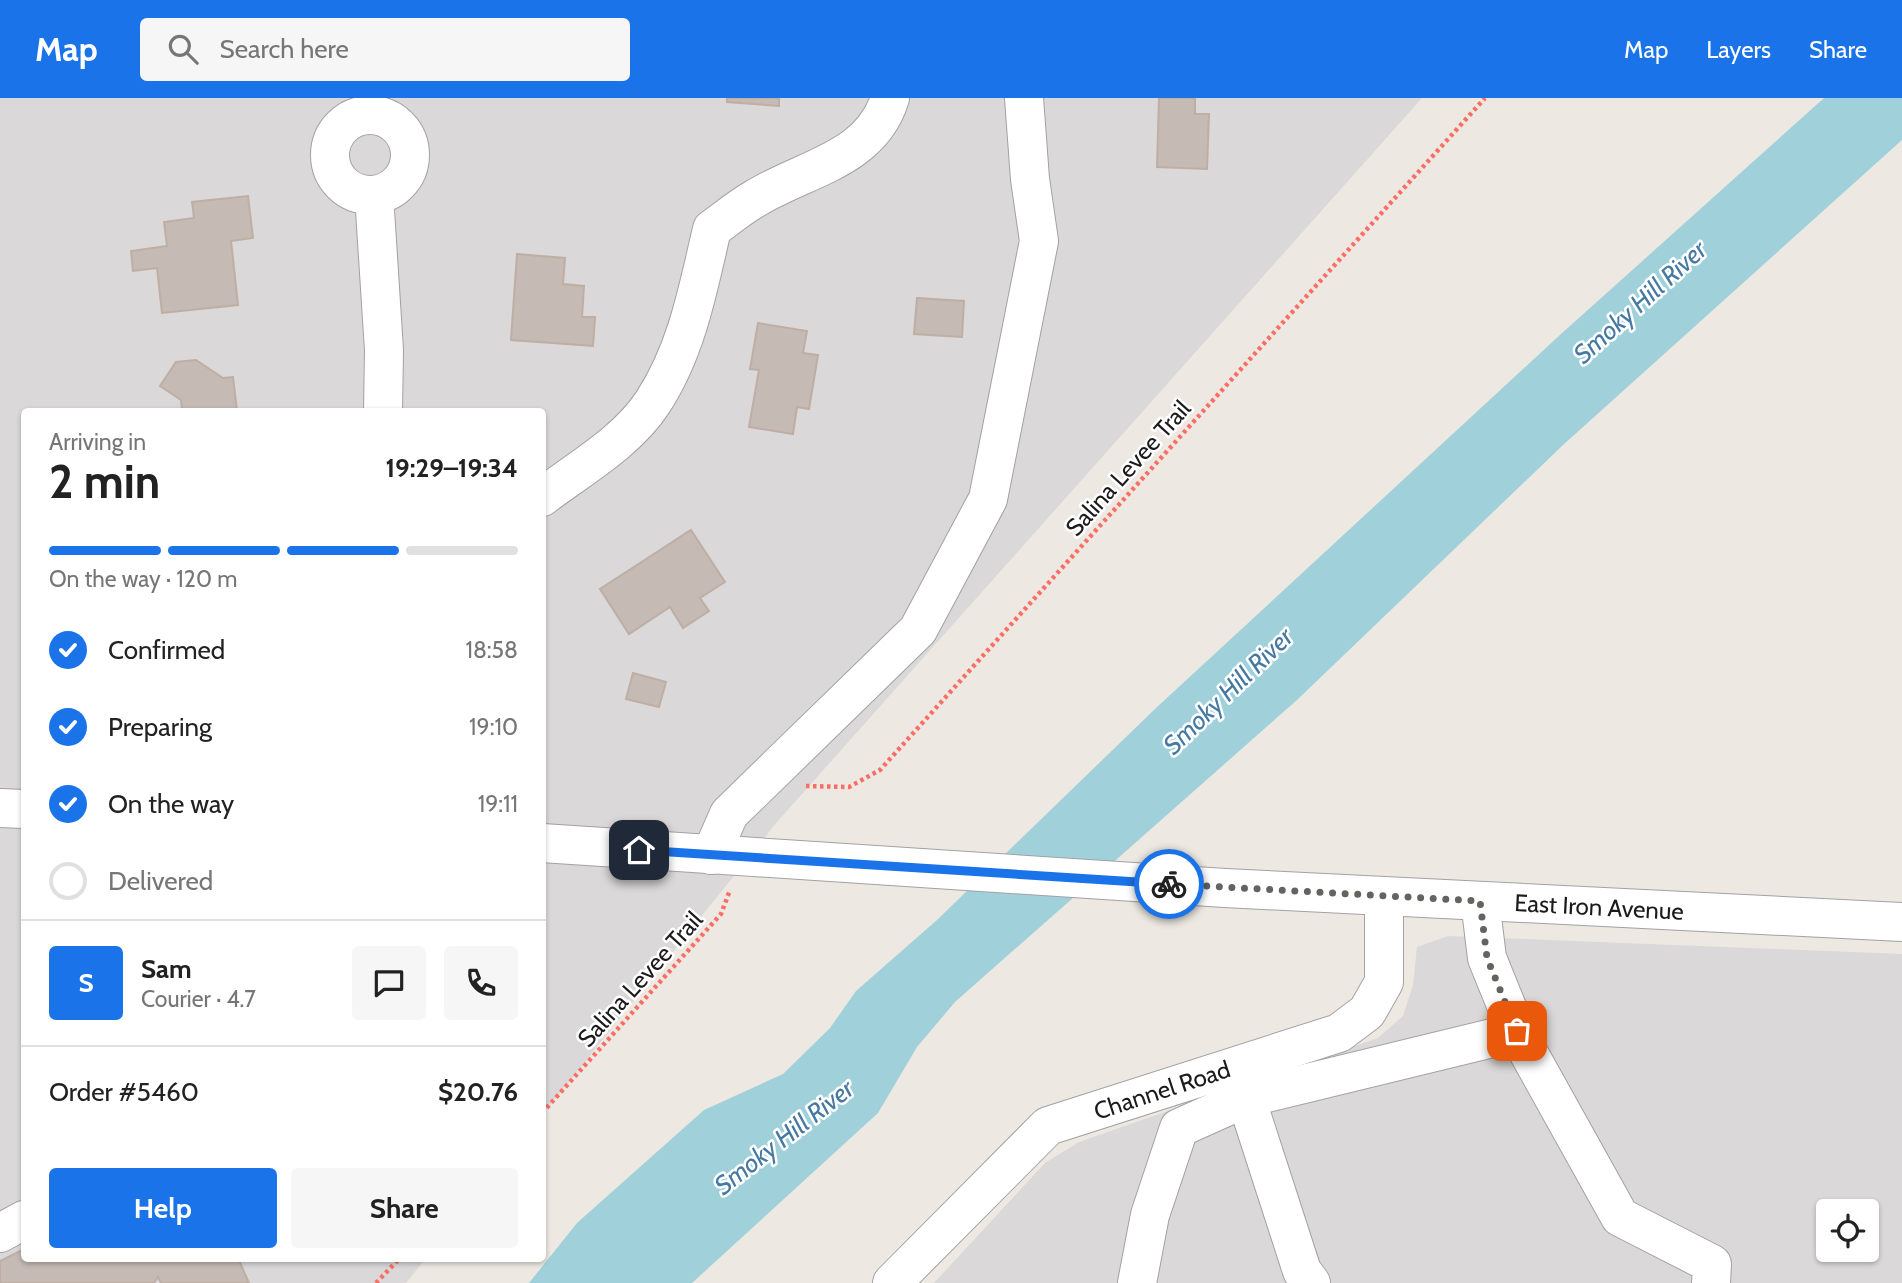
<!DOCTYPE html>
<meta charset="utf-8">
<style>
body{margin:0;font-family:Cabin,sans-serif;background:#f6f6f6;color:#222;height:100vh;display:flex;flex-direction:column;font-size:26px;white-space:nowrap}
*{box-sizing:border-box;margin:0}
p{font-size:23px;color:#767676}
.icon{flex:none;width:38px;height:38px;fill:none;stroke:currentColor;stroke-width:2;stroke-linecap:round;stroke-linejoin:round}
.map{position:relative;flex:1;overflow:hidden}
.sheet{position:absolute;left:21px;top:310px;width:525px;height:854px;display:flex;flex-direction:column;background:#fff;border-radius:7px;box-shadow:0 2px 5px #0004}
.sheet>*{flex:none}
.fabs{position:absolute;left:1816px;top:1101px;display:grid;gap:14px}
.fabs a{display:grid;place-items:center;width:63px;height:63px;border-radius:7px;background:#fff;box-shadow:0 2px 5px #0004;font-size:35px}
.pin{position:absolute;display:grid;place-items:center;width:60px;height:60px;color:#fff;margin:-30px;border-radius:14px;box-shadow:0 4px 10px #0006}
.courier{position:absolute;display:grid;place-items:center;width:70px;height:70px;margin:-35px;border:5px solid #1a73e8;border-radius:50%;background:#fff;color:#222;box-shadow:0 2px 9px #0007}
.summary em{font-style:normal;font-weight:700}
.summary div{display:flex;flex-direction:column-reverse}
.summary{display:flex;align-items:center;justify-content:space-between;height:119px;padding:0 28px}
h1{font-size:46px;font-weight:700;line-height:52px}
.bar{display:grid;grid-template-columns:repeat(4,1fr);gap:10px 7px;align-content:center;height:84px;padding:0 28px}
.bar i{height:9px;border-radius:5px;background:#e0e0e0}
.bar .on{background:#1a73e8}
.bar p{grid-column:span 4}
.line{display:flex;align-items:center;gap:18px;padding:0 28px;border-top:2px solid #e0e0e0}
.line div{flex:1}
.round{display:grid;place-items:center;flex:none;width:74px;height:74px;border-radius:7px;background:#f6f6f6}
ol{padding:0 28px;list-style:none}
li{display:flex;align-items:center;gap:21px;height:77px}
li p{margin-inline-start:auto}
li .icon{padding:7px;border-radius:50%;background:#1a73e8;color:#fff;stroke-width:4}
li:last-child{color:#767676}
li i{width:38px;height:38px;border:4px solid #e0e0e0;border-radius:50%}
.button{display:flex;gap:14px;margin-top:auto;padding:14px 28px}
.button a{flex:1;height:80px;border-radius:7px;background:#1a73e8;color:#fff;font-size:28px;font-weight:700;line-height:80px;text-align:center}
.button a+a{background:#f6f6f6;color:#222}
header{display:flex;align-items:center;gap:42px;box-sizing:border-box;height:98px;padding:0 35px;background:#1a73e8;color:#fff}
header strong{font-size:33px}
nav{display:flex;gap:38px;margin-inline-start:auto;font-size:24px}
.search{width:490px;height:63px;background:#f6f6f6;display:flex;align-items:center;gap:18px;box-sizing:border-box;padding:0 24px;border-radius:7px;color:#767676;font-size:26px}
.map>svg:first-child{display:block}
.residential{fill:#dad8d8;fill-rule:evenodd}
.water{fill:#a0d1db}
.building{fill:#c5bab4;stroke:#bfaea3;stroke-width:2}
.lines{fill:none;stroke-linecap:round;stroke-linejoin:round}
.minor-casing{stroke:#a2a2a2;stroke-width:40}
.path{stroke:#fa6e65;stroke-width:4.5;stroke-dasharray:3.5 3.5;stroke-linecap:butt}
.minor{stroke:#fff;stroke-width:38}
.done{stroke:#646360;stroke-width:7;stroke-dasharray:0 12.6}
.route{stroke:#1a73e8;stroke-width:9}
.labels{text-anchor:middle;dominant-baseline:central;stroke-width:5;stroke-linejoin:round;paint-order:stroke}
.street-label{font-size:24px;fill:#1b1b1b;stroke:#fff}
.water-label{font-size:26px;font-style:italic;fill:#4679a2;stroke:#fff}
</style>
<header>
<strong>Map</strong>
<div class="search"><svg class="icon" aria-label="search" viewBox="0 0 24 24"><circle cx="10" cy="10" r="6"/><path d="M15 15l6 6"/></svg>Search here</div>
<nav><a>Map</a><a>Layers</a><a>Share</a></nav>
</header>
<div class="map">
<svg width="1902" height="1185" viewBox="0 0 1902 1185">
<rect width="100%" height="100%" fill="#ede8e1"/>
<g class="residential">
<path d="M 0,0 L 1422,0 L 777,724 L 543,1016 L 542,313 L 24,313 L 24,1160 L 426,1160 L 406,1185 L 0,1185 Z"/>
<path d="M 1448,838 L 1902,856 L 1902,1185 L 934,1185 L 1045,1065 L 1079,1044 L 1378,940 L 1403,918 L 1413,887 L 1417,849 ZM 1829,1113 L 1867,1113 L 1867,1152 L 1829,1152 Z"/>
</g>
<path class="water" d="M 1824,0 L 1902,0 L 1902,42 L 1563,347 L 1297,602 L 955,904 L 917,949 L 878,1015 L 692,1185 L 529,1185 L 577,1125 L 704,1012 L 783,976 L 830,930 L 856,893 L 937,822 L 1156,610 L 1561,236 Z"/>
<g class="building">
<path d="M 727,0 L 779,0 L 779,8 L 727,4 Z"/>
<path d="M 1159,0 L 1195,0 L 1195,16 L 1209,16 L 1207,71 L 1157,69 Z"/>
<path d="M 248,98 L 253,140 L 231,143 L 238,207 L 162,215 L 157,170 L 133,173 L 131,153 L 167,148 L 164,124 L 194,120 L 192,104 Z"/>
<path d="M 517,156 L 565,160 L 563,186 L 584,188 L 582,219 L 595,219 L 593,248 L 511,242 Z"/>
<path d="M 917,200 L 964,203 L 962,239 L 914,236 Z"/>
<path d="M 758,225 L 807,233 L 803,255 L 818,257 L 809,311 L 797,309 L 793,336 L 749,329 L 759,272 L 750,271 Z"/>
<path d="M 196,262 L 223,280 L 233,279 L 237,313 L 182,313 L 181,302 L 160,288 L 176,264 Z"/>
<path d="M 691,432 L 725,484 L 700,500 L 709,513 L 683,530 L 670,509 L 629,536 L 600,491 Z"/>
<path d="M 633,575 L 666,584 L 659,609 L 626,601 Z"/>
<path d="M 24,1151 L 24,1160 L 238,1160 L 249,1185 L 161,1185 L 158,1179 L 154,1185 L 0,1185 L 0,1163 Z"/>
</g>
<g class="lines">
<g class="minor-casing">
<g id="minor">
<circle cx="370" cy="57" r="40"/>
<path d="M 374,97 L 384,252 L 383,313"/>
<path d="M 542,399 C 579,371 627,344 653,304 C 687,252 698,191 712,131 C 726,121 740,109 756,100 C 805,70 871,62 890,0"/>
<path d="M 0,710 L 24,711"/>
<path d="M 542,745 L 1225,790 L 1902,824"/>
<path d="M 711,757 L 729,716 L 918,532 L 988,401 L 1039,143 L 1030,81 L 1024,0"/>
<path d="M 1480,803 L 1487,860 L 1517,934 L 1620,1119 L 1712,1166 L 1711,1185"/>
<path d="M 1246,1000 L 1517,934"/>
<path d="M 0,1135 L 24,1122"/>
<path d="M 892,1185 L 1048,1028 L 1339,935 L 1367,914 L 1384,884 L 1384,799"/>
<path d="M 1137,1185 L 1150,1117 L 1179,1030 L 1246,1000 L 1302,1173 L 1311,1185"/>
</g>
</g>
<g class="path">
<path d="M 806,688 L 849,689 L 880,672 L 1485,0"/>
<path d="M 542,1015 L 721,816 L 730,792"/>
<path d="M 376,1185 L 400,1160"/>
</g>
<use href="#minor" class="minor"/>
</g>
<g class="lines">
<path class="done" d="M 1169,786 L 1480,803 L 1487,860 L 1517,933"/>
<path class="route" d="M 639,752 L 1169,786"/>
</g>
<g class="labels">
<g class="street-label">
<text transform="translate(1128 370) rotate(-48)">Salina Levee Trail</text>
<text transform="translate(1599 809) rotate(3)">East Iron Avenue</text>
<text transform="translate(640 881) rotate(-48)">Salina Levee Trail</text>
<text transform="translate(1162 992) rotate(-18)">Channel Road</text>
</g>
<g class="water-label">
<text transform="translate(1640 204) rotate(-42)">Smoky Hill River</text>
<text transform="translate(1228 593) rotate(-44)">Smoky Hill River</text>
<text transform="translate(784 1039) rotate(-38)">Smoky Hill River</text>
</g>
</g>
</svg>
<div class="fabs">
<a><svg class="icon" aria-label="locate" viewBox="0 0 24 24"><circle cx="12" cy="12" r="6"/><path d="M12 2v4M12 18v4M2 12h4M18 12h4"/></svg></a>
</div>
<div class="pin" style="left:1517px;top:933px;background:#ea580c"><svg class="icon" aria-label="bag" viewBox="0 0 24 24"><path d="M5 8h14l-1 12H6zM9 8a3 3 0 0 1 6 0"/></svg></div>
<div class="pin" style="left:639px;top:752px;background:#1f2937"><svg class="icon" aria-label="home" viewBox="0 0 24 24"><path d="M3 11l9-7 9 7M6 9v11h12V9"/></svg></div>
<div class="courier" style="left:1169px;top:786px"><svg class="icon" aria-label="bike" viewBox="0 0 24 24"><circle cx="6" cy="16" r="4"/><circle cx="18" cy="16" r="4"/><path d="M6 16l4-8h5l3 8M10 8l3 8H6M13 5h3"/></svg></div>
<section class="sheet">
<div class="summary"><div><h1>2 min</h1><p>Arriving in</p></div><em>19:29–19:34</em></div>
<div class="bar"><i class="on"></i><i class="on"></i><i class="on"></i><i></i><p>On the way · 120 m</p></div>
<ol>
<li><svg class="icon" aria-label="check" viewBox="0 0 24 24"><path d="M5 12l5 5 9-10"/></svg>Confirmed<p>18:58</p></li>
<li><svg class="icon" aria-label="check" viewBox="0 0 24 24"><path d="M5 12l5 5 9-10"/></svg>Preparing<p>19:10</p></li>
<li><svg class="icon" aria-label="check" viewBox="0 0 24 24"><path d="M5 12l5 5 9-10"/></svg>On the way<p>19:11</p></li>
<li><i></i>Delivered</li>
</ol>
<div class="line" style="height:126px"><b class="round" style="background:#1a73e8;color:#fff">S</b><div><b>Sam</b><p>Courier · 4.7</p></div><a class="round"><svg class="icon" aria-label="chat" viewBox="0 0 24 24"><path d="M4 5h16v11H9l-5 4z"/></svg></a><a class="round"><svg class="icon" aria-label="phone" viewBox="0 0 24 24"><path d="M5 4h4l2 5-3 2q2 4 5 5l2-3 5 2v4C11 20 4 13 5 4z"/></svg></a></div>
<div class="line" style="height:91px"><div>Order #5460</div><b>$20.76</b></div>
<div class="button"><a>Help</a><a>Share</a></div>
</section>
</div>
